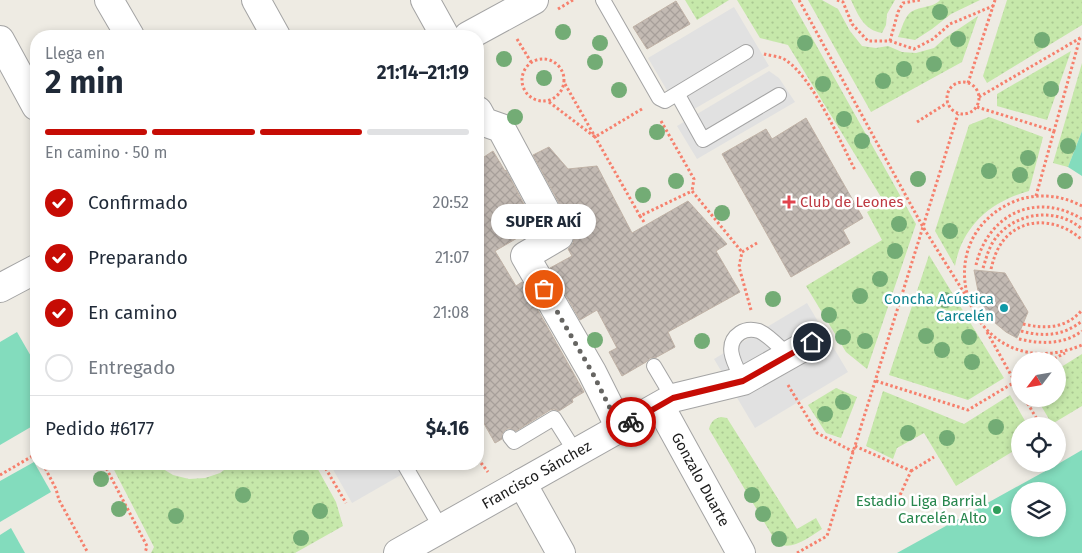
<!DOCTYPE html>
<html lang="es">
<meta charset="utf-8">
<style>
body{margin:0;font-family:"Fira Sans",sans-serif;background:#f6f6f7;color:#1f2937;height:100vh;display:flex;flex-direction:column;font-size:19px;white-space:nowrap}
*{box-sizing:border-box;margin:0}
p{font-size:16px;color:#747a83}
.icon{flex:none;width:28px;height:28px;fill:none;stroke:currentColor;stroke-width:2;stroke-linecap:round;stroke-linejoin:round}
.map{position:relative;flex:1;overflow:hidden}
.drawer{position:absolute;left:30px;top:30px;width:454px;height:440px;display:flex;flex-direction:column;background:#fff;border-radius:20px;box-shadow:0 2px 8px #0003}
.drawer>*{flex:none}
.needle{width:32px;rotate:239deg}
.controls{position:absolute;left:1011px;top:352px;display:grid;gap:10px}
.controls a{display:grid;place-items:center;width:55px;height:55px;border-radius:50%;background:#fff;box-shadow:0 2px 8px #0003;font-size:25px}
.pin{position:absolute;display:grid;place-items:center;width:42px;height:42px;color:#fff;margin:-21px;border:2px solid #fff;border-radius:50%;box-shadow:0 1px 5px #0007}
.courier{position:absolute;display:grid;place-items:center;width:50px;height:50px;margin:-25px;border:4px solid #c60c05;border-radius:50%;background:#fff;color:#222;box-shadow:0 1px 6px #0007}
.bubble{position:absolute;height:35px;border-radius:18px;background:#fff;box-shadow:0 2px 8px #0003;font-size:16px;font-weight:700;line-height:35px;text-align:center}
.summary em{font-style:normal;font-weight:700}
.summary div{display:flex;flex-direction:column-reverse}
.summary{display:flex;align-items:center;justify-content:space-between;height:85px;padding:0 15px}
h1{font-size:32px;font-weight:700;line-height:38px}
.bar{display:grid;grid-template-columns:repeat(4,1fr);gap:8px 5px;align-content:center;height:60px;padding:0 15px}
.bar i{height:6px;border-radius:4px;background:#e0e1e3}
.bar .selected{background:#c60c05}
.bar p{grid-column:span 4}
.line{display:flex;align-items:center;gap:12px;padding:0 15px;border-top:1px solid #e0e1e3}
.line div{flex:1}
ol{padding:0 15px;list-style:none}
li{display:flex;align-items:center;gap:15px;height:55px}
li p{margin-inline-start:auto}
li .icon{padding:5px;border-radius:50%;background:#c60c05;color:#fff;stroke-width:4}
li:last-child{color:#747a83}
li i{width:28px;height:28px;border:2px solid #e0e1e3;border-radius:50%}
.map>svg:first-child{display:block}
.grass{fill:url(#grass-dots)}
.pitch{fill:#83dcbd;fill-rule:evenodd}
.parking{fill:#e1e1e1}
.building{fill:url(#building-cross-hatch);stroke:#c0b2a6}
.lines{fill:none;stroke-linecap:round;stroke-linejoin:round}
.service-casing{stroke:#a4a4a4;stroke-width:16}
.minor-casing{stroke:#a4a4a4;stroke-width:30}
.path{stroke:#f6806d;stroke-width:3;stroke-dasharray:2.5 2.5;stroke-linecap:butt}
.service{stroke:#fff;stroke-width:14}
.minor{stroke:#fff;stroke-width:28}
.tree{fill:#73ac75}
.done{stroke:#666562;stroke-width:5;stroke-dasharray:0 9}
.route{stroke:#c60c05;stroke-width:6}
.health-dot{fill:#e0444e;stroke:#fff;stroke-width:2}
.culture-dot{fill:#0f9aa8;stroke:#fff;stroke-width:2}
.leisure-dot{fill:#2e9e5b;stroke:#fff;stroke-width:2}
.labels{text-anchor:middle;dominant-baseline:central;stroke-width:5;stroke-linejoin:round;paint-order:stroke}
.health-label{font-size:15px;fill:#be3a42;stroke:#fff;text-anchor:start}
.culture-label{font-size:15px;fill:#0d838f;stroke:#fff;text-anchor:end}
.street-label{font-size:15px;fill:#1d1d1d;stroke:#fff}
.leisure-label{font-size:15px;fill:#27864d;stroke:#fff;text-anchor:end}
</style>
<div class="map">
<svg width="1082" height="553" viewBox="0 0 1082 553">
<defs>
<pattern id="grass-dots" width="8" height="8" patternUnits="userSpaceOnUse" patternTransform="scale(1.25)"><rect width="8" height="8" fill="#c6e8aa"/><path d="M2 2h.1M6 6h.1" fill="none" stroke="#aac792" stroke-width="1.8" stroke-linecap="round"/></pattern>
<pattern id="building-cross-hatch" width="8" height="8" patternUnits="userSpaceOnUse" patternTransform="scale(1.25)"><rect width="8" height="8" fill="#c3bab3"/><path d="M0 0l8 8M0 8l8-8" fill="none" stroke="#a79f9a"/></pattern>
</defs>
<rect width="100%" height="100%" fill="#eeebe3"/>
<g class="grass">
<path d="M 685,0 L 729,0 L 697,20 Z"/>
<path d="M 737,0 L 791,0 L 916,224 L 867,369 L 846,352 L 806,286 L 882,240 L 867,212 L 884,202 L 788,45 L 760,38 Z"/>
<path d="M 808,0 L 822,0 L 838,9 L 850,31 L 862,46 L 876,48 L 888,46 L 902,52 L 916,53 L 934,48 L 945,38 L 978,16 L 962,62 L 871,112 Z"/>
<path d="M 851,0 L 895,0 L 887,14 L 886,25 L 882,33 C 864,30 858,15 851,0 Z"/>
<path d="M 940,0 L 980,0 L 951,14 L 932,29 L 915,40 L 898,37 C 901,30 904,20 908,15 C 916,5 933,9 940,0 Z"/>
<path d="M 1007,0 L 1082,0 L 1082,25 L 987,83 L 983,76 Z"/>
<path d="M 1071,51 L 1047,120 L 997,106 L 997,94 Z"/>
<path d="M 1082,63 L 1082,131 L 1068,167 L 1053,163 Z"/>
<path d="M 989,117 L 1043,137 L 1029,191 C 991,201 962,226 955,266 L 935,231 L 969,125 Z"/>
<path d="M 929,255 L 1004,378 L 968,400 L 889,375 Z"/>
<path d="M 1082,354 L 1082,406 L 1052,424 L 1037,399 L 1058,399 L 1058,369 Z"/>
<path d="M 836,388 L 857,397 L 841,438 L 826,433 L 808,405 Z"/>
<path d="M 883,391 L 964,424 L 1010,395 L 1028,426 L 1020,426 L 1020,447 L 956,486 L 924,433 L 897,448 L 893,459 L 866,446 Z"/>
<path d="M 721,417 L 727,418 L 797,529 L 816,518 L 822,529 C 809,537 790,553 776,542 L 709,429 C 711,422 713,419 721,417 Z"/>
<path d="M 111,464 L 155,464 L 173,475 L 189,479 L 205,478 L 220,473 L 232,464 L 315,464 L 336,502 L 343,526 L 295,553 L 151,553 L 154,547 Z"/>
</g>
<g class="pitch">
<path d="M 1082,131 L 1082,176 L 1068,167 Z"/>
<path d="M 17,332 L 36,365 L 36,424 L 0,445 L 0,342 Z"/>
<path d="M 1082,450 L 1082,553 L 897,553 L 1058,464 ZM 1058,491 L 1058,529 L 1020,529 L 1020,491 Z"/>
<path d="M 34,462 L 51,492 L 0,522 L 0,481 Z"/>
<path d="M 11,528 L 25,553 L 0,553 L 0,535 Z"/>
</g>
<g class="parking">
<path d="M 734,7 L 769,66 L 682,116 L 648,58 Z"/>
<path d="M 769,71 L 779,78 L 795,102 L 697,159 L 677,126 Z"/>
<path d="M 807,303 L 848,372 L 755,428 L 714,359 Z"/>
<path d="M 330,464 L 420,464 L 352,503 Z"/>
</g>
<g class="building">
<path d="M 676,1 L 690,24 L 647,49 L 633,27 Z"/>
<path d="M 806,118 L 863,218 L 843,230 L 850,243 L 791,277 L 722,154 L 766,129 L 772,139 Z"/>
<path d="M 549,147 L 568,169 L 597,166 L 632,233 L 688,201 L 727,244 L 716,251 L 740,292 L 668,332 L 675,347 L 655,358 L 650,358 L 646,362 L 622,376 L 609,352 L 617,348 L 597,310 L 580,320 L 550,268 L 572,256 L 568,249 L 573,243 L 575,236 L 573,229 L 533,155 Z"/>
<path d="M 493,151 L 505,171 L 506,170 L 536,227 L 495,251 L 516,286 L 522,282 L 584,392 L 572,399 L 573,402 L 559,411 L 554,409 L 550,410 L 516,431 L 509,428 L 505,430 L 502,434 L 502,439 L 495,443 L 478,413 L 478,161 Z"/>
<path d="M 974,270 L 1005,273 L 1028,312 L 1017,338 L 1006,332 L 994,322 L 985,310 L 979,296 Z"/>
</g>
<g class="lines">
<g class="service-casing">
<g id="service">
<path d="M 603,0 L 659,98 L 665,101 L 746,52"/>
<path d="M 678,95 L 703,140 L 779,95"/>
<path d="M 654,366 L 673,398"/>
<path d="M 743,381 C 736,366 722,345 740,333 C 746,329 752,329 759,331 C 770,336 780,348 789,356"/>
<path d="M 510,437 L 514,442 L 554,418 L 576,453"/>
<path d="M 404,464 L 441,528"/>
</g>
</g>
<g class="minor-casing">
<g id="minor">
<path d="M 109,0 L 130,36"/>
<path d="M 256,0 L 276,36"/>
<path d="M 425,0 L 445,36"/>
<path d="M 468,36 L 534,0"/>
<path d="M 0,40 L 36,106"/>
<path d="M 478,111 L 484,122 L 501,128 L 559,236 L 525,256 L 592,372 L 620,428"/>
<path d="M 0,288 L 36,269"/>
<path id="s1" d="M 660,406 L 741,553"/>
<path d="M 522,483 L 561,553"/>
<path id="s2" d="M 398,553 L 673,398 L 743,381 L 812,342"/>
</g>
</g>
<g class="path">
<path d="M 799,0 L 923,227 L 968,299"/>
<path d="M 837,0 L 843,2 L 852,24 L 868,41 L 890,41 L 914,49 L 933,39 L 950,24 L 993,6"/>
<path d="M 558,9 L 573,0"/>
<path d="M 517,39 L 531,62"/>
<path d="M 890,41 L 898,12 L 903,3 L 920,0"/>
<path d="M 764,54 C 771,56 781,56 787,61 C 813,79 840,141 855,170"/>
<circle cx="543" cy="80" r="21"/>
<circle cx="963" cy="98" r="16"/>
<path d="M 968,83 L 995,0"/>
<path d="M 565,84 L 640,216"/>
<path d="M 979,97 L 1082,37"/>
<path d="M 549,102 L 595,137 L 642,109"/>
<path d="M 977,107 L 1054,131 L 1080,38"/>
<path d="M 661,121 L 694,179 L 692,191"/>
<path d="M 917,122 L 947,103"/>
<path d="M 1036,196 L 1054,131"/>
<path d="M 1082,206 C 1061,195 1036,192 1013,202 C 918,244 974,390 1082,345"/>
<path d="M 644,222 L 640,216 L 692,191 L 742,252"/>
<path d="M 976,265 C 988,214 1036,191 1082,219"/>
<path d="M 983,268 C 986,259 988,250 993,242 C 1012,212 1056,206 1082,229"/>
<path d="M 991,269 C 993,261 995,254 999,247 C 1017,215 1058,217 1082,240"/>
<path d="M 751,310 L 739,267 L 742,252 L 757,243"/>
<path d="M 1023,324 C 1045,329 1066,329 1082,310"/>
<path d="M 1021,331 C 1044,337 1063,336 1082,321"/>
<path d="M 987,332 L 1020,391"/>
<path d="M 1019,339 C 1041,344 1063,345 1082,331"/>
<path d="M 1050,361 L 1065,353"/>
<path d="M 876,381 L 968,410 L 1020,379"/>
<path d="M 788,385 L 817,433 L 854,452"/>
<path d="M 1025,399 L 1041,426"/>
<path d="M 855,446 L 911,471 L 896,504"/>
<path d="M 478,459 L 488,472"/>
<path d="M 43,464 L 56,489 L 59,500 L 88,553"/>
<path d="M 104,464 L 147,546 L 145,553"/>
<path d="M 175,464 C 188,468 198,469 211,464"/>
<path d="M 323,464 L 346,503"/>
<path d="M 911,471 L 934,457"/>
<path d="M 0,475 L 36,454"/>
<path d="M 797,553 L 827,536 L 958,114"/>
</g>
<use href="#service" class="service"/>
<use href="#minor" class="minor"/>
</g>
<g class="tree">
<circle cx="940" cy="12" r="8"/>
<circle cx="563" cy="32" r="8"/>
<circle cx="958" cy="39" r="8"/>
<circle cx="1042" cy="40" r="8"/>
<circle cx="600" cy="43" r="8"/>
<circle cx="805" cy="43" r="8"/>
<circle cx="504" cy="59" r="8"/>
<circle cx="595" cy="62" r="8"/>
<circle cx="934" cy="64" r="8"/>
<circle cx="904" cy="69" r="8"/>
<circle cx="544" cy="78" r="8"/>
<circle cx="883" cy="81" r="8"/>
<circle cx="823" cy="84" r="8"/>
<circle cx="1051" cy="89" r="8"/>
<circle cx="619" cy="90" r="8"/>
<circle cx="515" cy="117" r="8"/>
<circle cx="844" cy="119" r="8"/>
<circle cx="657" cy="132" r="8"/>
<circle cx="862" cy="141" r="8"/>
<circle cx="1068" cy="146" r="8"/>
<circle cx="1028" cy="158" r="8"/>
<circle cx="989" cy="171" r="8"/>
<circle cx="1020" cy="175" r="8"/>
<circle cx="918" cy="179" r="8"/>
<circle cx="676" cy="181" r="8"/>
<circle cx="1065" cy="181" r="8"/>
<circle cx="643" cy="195" r="8"/>
<circle cx="722" cy="213" r="8"/>
<circle cx="899" cy="224" r="8"/>
<circle cx="950" cy="231" r="8"/>
<circle cx="895" cy="251" r="8"/>
<circle cx="880" cy="279" r="8"/>
<circle cx="860" cy="296" r="8"/>
<circle cx="773" cy="299" r="8"/>
<circle cx="945" cy="300" r="8"/>
<circle cx="829" cy="315" r="8"/>
<circle cx="926" cy="336" r="8"/>
<circle cx="843" cy="337" r="8"/>
<circle cx="969" cy="337" r="8"/>
<circle cx="595" cy="340" r="8"/>
<circle cx="702" cy="341" r="8"/>
<circle cx="865" cy="341" r="8"/>
<circle cx="942" cy="350" r="8"/>
<circle cx="972" cy="362" r="8"/>
<circle cx="843" cy="402" r="8"/>
<circle cx="825" cy="414" r="8"/>
<circle cx="996" cy="427" r="8"/>
<circle cx="908" cy="433" r="8"/>
<circle cx="947" cy="438" r="8"/>
<circle cx="101" cy="479" r="8"/>
<circle cx="243" cy="495" r="8"/>
<circle cx="752" cy="495" r="8"/>
<circle cx="119" cy="509" r="8"/>
<circle cx="320" cy="511" r="8"/>
<circle cx="763" cy="514" r="8"/>
<circle cx="176" cy="516" r="8"/>
<circle cx="301" cy="538" r="8"/>
<circle cx="779" cy="539" r="8"/>
</g>
<g class="lines">
<path class="done" d="M 544,289 L 592,372 L 620,428 L 631,422"/>
<path class="route" d="M 631,422 L 673,398 L 743,381 L 812,342"/>
</g>
<path class="health-dot" d="M786.5 194.5h5v5h5v5h-5v5h-5v-5h-5v-5h5z"/>
<circle class="culture-dot" cx="1004" cy="308" r="5"/>
<circle class="leisure-dot" cx="997" cy="510" r="5"/>
<g class="labels">
<g class="health-label">
<text x="800" y="202">Club de Leones</text>
</g>
<g class="culture-label">
<text x="994" y="299">Concha Acústica<tspan x="994" dy="17">Carcelén</tspan></text>
</g>
<g class="street-label">
<text stroke="none"><textPath href="#s2" startOffset="159">Francisco Sánchez</textPath></text>
<text stroke="none"><textPath href="#s1" startOffset="84">Gonzalo Duarte</textPath></text>
</g>
<g class="leisure-label">
<text x="987" y="501">Estadio Liga Barrial<tspan x="987" dy="17">Carcelén Alto</tspan></text>
</g>
</g>
</svg>
<div class="controls">
<a><svg class="needle" viewBox="-14 -14 28 28"><path d="M0-13l5 13h-10z" fill="#e53935"/><path d="M0 13l5-13h-10z" fill="#747a83"/></svg></a>
<a><svg class="icon" aria-label="locate" viewBox="0 0 24 24"><circle cx="12" cy="12" r="6"/><path d="M12 2v4M12 18v4M2 12h4M18 12h4"/></svg></a>
<a><svg class="icon" aria-label="layers" viewBox="0 0 24 24"><path d="M12 4l9 5-9 5-9-5zM3 14l9 5 9-5"/></svg></a>
</div>
<div class="pin" style="left:544px;top:289px;background:#ea580c"><svg class="icon" aria-label="bag" viewBox="0 0 24 24"><path d="M5 8h14l-1 12H6zM9 8a3 3 0 0 1 6 0"/></svg></div>
<div class="pin" style="left:812px;top:342px;background:#1f2937"><svg class="icon" aria-label="home" viewBox="0 0 24 24"><path d="M3 11l9-7 9 7M6 9v11h12V9"/></svg></div>
<div class="courier" style="left:631px;top:422px"><svg class="icon" aria-label="bike" viewBox="0 0 24 24"><circle cx="6" cy="16" r="4"/><circle cx="18" cy="16" r="4"/><path d="M6 16l4-8h5l3 8M10 8l3 8H6M13 5h3"/></svg></div>
<div class="bubble" style="left:491px;top:204px;width:105px">SUPER AKÍ</div>
<section class="drawer">
<div class="summary"><div><h1>2 min</h1><p>Llega en</p></div><em>21:14–21:19</em></div>
<div class="bar"><i class="selected"></i><i class="selected"></i><i class="selected"></i><i></i><p>En camino · 50 m</p></div>
<ol>
<li><svg class="icon" aria-label="check" viewBox="0 0 24 24"><path d="M5 12l5 5 9-10"/></svg>Confirmado<p>20:52</p></li>
<li><svg class="icon" aria-label="check" viewBox="0 0 24 24"><path d="M5 12l5 5 9-10"/></svg>Preparando<p>21:07</p></li>
<li><svg class="icon" aria-label="check" viewBox="0 0 24 24"><path d="M5 12l5 5 9-10"/></svg>En camino<p>21:08</p></li>
<li><i></i>Entregado</li>
</ol>
<div class="line" style="height:65px"><div>Pedido #6177</div><b>$4.16</b></div>
</section>
</div>
